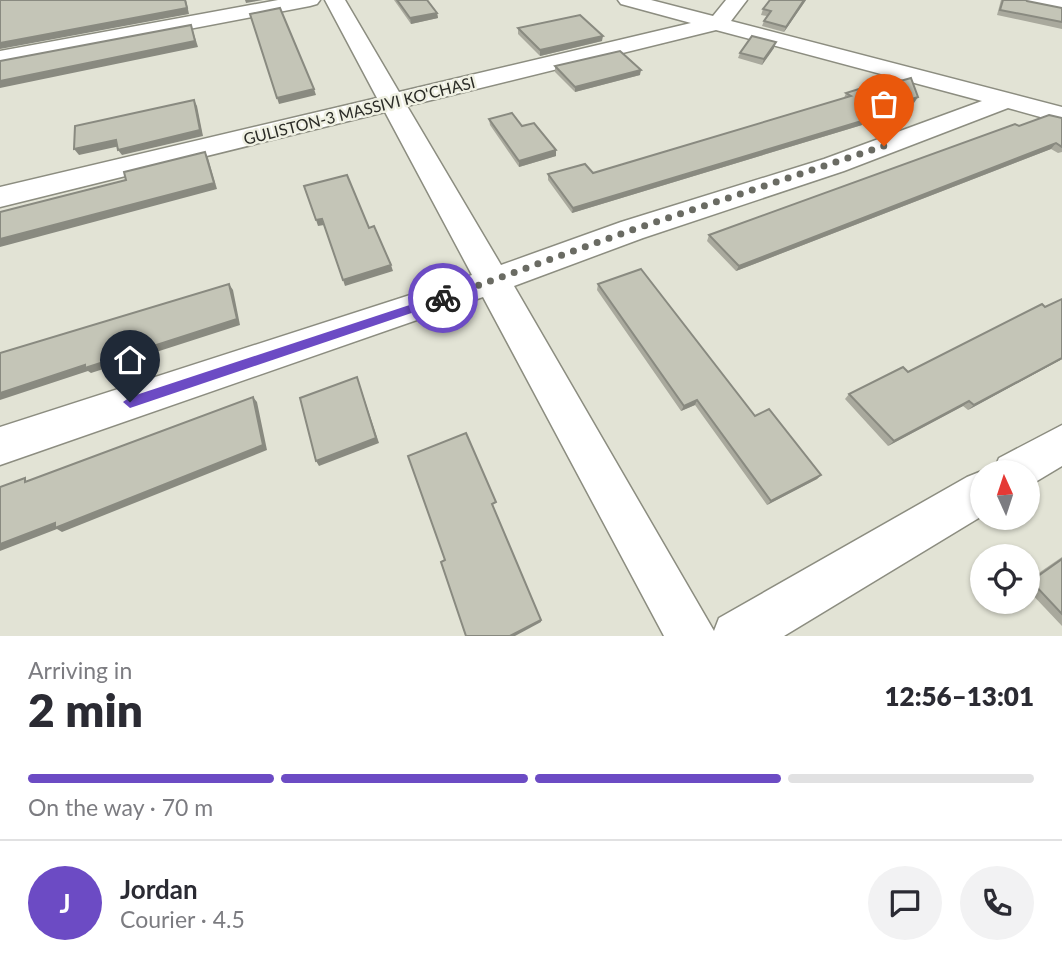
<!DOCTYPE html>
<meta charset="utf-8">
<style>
body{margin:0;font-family:Lato,sans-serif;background:#f2f2f3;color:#2b2b33;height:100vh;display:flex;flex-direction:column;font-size:26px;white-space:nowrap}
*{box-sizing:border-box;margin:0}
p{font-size:23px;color:#7c7c81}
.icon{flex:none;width:38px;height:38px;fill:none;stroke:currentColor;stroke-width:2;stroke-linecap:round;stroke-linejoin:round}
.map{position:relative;height:636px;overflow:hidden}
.side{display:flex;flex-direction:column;background:#fff;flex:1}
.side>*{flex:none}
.needle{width:46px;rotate:357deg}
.fabs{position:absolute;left:970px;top:460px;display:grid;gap:14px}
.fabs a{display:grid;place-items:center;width:70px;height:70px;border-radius:50%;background:#fff;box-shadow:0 2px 5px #0004;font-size:35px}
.pin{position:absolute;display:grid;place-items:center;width:60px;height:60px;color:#fff;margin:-72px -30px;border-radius:50% 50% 50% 0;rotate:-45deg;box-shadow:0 0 7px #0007}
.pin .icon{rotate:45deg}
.courier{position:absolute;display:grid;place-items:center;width:70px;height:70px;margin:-35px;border:5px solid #6c4bc4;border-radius:50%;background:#fff;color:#222;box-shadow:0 2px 9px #0007}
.summary em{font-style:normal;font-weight:800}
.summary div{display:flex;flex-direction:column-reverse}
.summary{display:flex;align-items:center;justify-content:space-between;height:119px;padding:0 28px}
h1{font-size:46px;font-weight:800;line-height:52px}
.bar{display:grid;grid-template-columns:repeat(4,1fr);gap:10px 7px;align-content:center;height:84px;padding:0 28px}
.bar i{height:9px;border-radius:5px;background:#e1e1e2}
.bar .active{background:#6c4bc4}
.bar p{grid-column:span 4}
.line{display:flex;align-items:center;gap:18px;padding:0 28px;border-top:2px solid #e1e1e2}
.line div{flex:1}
.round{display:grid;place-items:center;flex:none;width:74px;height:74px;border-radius:37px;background:#f2f2f3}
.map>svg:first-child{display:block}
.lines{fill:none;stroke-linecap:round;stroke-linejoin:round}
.street-casing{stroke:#8c8d80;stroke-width:3}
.street{fill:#fff;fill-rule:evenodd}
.wall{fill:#a9a99d}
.shaded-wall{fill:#898a80}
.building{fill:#c4c5b7;stroke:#898a80;stroke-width:2}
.route{fill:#6c4bc4}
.done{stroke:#6a6b63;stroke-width:7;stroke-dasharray:0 12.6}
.labels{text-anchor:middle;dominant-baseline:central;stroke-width:5;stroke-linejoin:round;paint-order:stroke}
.far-street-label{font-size:16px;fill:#2a2b26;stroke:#eff0e2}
</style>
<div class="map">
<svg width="1062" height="636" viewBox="0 0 1062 636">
<rect width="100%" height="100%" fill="#e2e3d5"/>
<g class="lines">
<g class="street-casing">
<g id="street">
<path d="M 278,0 L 320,0 L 317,4 L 310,6 L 0,65 L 0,51 Z"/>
<path d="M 325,0 L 345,0 L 399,92 L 691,23 L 621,4 L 618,0 L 651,0 L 713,16 L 726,0 L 747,0 L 731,21 L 1062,107 L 1062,123 L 1008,108 L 844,171 L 643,238 L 514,286 L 714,631 L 719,618 L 967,477 L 982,471 L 986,472 L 982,472 L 982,516 L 784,636 L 664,636 L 483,297 L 0,465 L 0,427 L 472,275 L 385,112 L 0,207 L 0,187 L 377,98 ZM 716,30 L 982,101 L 824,159 L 621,222 L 501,265 L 407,106 Z"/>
<path d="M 1021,0 L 1062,0 L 1062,12 L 1024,4 Z"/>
<path d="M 1062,425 L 1062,466 L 1027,487 L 1027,472 L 993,472 L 999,458 Z"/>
</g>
</g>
<use href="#street" class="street"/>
</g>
<g class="wall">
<path d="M 394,0 L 427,0 L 437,13 L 438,18 L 411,24 Z"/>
<path d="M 770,0 L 806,0 L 784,32 L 762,26 L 764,21 L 767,16 L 761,15 L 763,9 Z"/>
<path d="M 1001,0 L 1026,0 L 1027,1 L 1062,8 L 1062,29 L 997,15 Z"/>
<path d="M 518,28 L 602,41 L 540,56 L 518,34 Z"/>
<path d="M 774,48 L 762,65 L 738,58 L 740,53 Z"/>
<path d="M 555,66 L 640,75 L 575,92 L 555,72 Z"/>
<path d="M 846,93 L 914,103 L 864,120 L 862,125 L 572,213 L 548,180 L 548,174 L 593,173 L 844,98 Z"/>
<path d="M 1062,118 L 1062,152 L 1058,153 L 1051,149 L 736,271 L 707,241 L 709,235 L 1019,126 Z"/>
<path d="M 489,119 L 522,126 L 556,150 L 556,156 L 519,167 L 490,125 Z"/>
<path d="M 598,284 L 755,416 L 821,475 L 817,479 L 767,505 L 695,405 L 681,411 L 597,290 Z"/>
<path d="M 1062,359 L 968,410 L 963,406 L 888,446 L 845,399 L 849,394 L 908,372 Z"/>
<path d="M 1062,557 L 1062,626 L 1027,589 L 1027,581 Z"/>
</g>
<g class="shaded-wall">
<path d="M 185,0 L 186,0 L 189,14 L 0,49 L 0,43 Z"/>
<path d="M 245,0 L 263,0 L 246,3 Z"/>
<path d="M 804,0 L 806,0 L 784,32 L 786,27 Z"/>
<path d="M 437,13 L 438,18 L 411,24 L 410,18 Z"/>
<path d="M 191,25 L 198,47 L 0,88 L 0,81 Z"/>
<path d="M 603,36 L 602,41 L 540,56 L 540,50 Z"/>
<path d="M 776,42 L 774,48 L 762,65 L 764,59 Z"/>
<path d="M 641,70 L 640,75 L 575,92 L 575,87 Z"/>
<path d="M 314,89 L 316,95 L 279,104 L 277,98 Z"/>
<path d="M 918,97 L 914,103 L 864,120 L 862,125 L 572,213 L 573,208 Z"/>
<path d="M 194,100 L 197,106 L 203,136 L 122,155 L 118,150 Z"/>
<path d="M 116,140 L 120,146 L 79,155 L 74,149 Z"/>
<path d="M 1056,143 L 1051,149 L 736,271 L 739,266 Z"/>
<path d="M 556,150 L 556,156 L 519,167 L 519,161 Z"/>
<path d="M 205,152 L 208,158 L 217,189 L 0,247 L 0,239 Z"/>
<path d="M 322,219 L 324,225 L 318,226 L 316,220 Z"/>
<path d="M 391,265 L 393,271 L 345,286 L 343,280 Z"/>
<path d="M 229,284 L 233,290 L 240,325 L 91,373 L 88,371 L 0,400 L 0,393 Z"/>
<path d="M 1062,358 L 1062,359 L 968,410 L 974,405 Z"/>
<path d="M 357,377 L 379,443 L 319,466 L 316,461 Z"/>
<path d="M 253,397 L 257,402 L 267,450 L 62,532 L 57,529 L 0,551 L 0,544 Z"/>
<path d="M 697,400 L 695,405 L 681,411 L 684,406 Z"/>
<path d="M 969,401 L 963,406 L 888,446 L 894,441 Z"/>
<path d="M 821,475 L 817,479 L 767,505 L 771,501 Z"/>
<path d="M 541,620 L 541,622 L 515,636 L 510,636 Z"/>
</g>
<g class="building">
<path d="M 0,0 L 185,0 L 187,8 L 0,43 Z"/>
<path d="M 397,0 L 427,0 L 437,13 L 410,18 Z"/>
<path d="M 770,0 L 804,0 L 786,27 L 764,21 L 771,11 L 763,9 Z"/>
<path d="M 1003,0 L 1026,0 L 1027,1 L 1062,8 L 1062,22 L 1000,10 Z"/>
<path d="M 280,8 L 314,89 L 277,98 L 250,14 Z"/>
<path d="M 580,15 L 603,36 L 540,50 L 518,28 Z"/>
<path d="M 191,25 L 195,41 L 0,81 L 0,61 Z"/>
<path d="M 752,36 L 776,42 L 764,59 L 740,53 Z"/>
<path d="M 620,51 L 641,70 L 575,87 L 555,66 Z"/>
<path d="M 911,78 L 918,97 L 860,116 L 865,120 L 573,208 L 548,174 L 585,164 L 593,173 L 851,96 L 846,93 L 881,82 L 886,85 Z"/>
<path d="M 194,100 L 200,130 L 118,150 L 116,140 L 74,149 L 75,126 Z"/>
<path d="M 512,113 L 522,126 L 534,123 L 556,150 L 519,161 L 489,119 Z"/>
<path d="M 1049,115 L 1062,118 L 1062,147 L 1056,143 L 739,266 L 709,235 L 1015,124 L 1019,126 Z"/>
<path d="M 205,152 L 214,183 L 0,239 L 0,212 L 126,180 L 124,172 Z"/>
<path d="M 347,175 L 369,228 L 374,226 L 391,265 L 343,280 L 322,219 L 316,220 L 304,186 Z"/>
<path d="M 641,269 L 755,416 L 769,409 L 821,475 L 771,501 L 697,400 L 684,406 L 598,284 Z"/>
<path d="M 229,284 L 237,319 L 85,368 L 85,365 L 0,393 L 0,353 Z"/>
<path d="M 1062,299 L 1062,358 L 974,405 L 969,401 L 894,441 L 849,394 L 903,367 L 908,372 L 1042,304 L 1045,307 Z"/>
<path d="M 357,377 L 376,438 L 316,461 L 300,398 Z"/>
<path d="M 253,397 L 263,445 L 55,528 L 55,523 L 0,544 L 0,487 L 25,478 L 25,482 Z"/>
<path d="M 466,433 L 496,502 L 492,504 L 541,620 L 510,636 L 466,636 L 441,562 L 445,560 L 408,456 Z"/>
<path d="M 1062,559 L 1062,614 L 1031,581 Z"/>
</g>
<path class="route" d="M 443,294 L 449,298 L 447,301 L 130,408 L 123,402 L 130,397 Z"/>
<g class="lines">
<path class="done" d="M 443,298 L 632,230 L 884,146"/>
</g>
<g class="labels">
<g class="far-street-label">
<text transform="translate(359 110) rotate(-14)">GULISTON-3 MASSIVI KO'CHASI</text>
</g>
</g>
</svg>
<div class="fabs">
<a><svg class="needle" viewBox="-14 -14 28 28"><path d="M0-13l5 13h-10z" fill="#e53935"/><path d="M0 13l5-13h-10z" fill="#7c7c81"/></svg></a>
<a><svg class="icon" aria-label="locate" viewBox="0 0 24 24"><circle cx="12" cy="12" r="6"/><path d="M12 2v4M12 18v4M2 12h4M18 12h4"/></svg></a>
</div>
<div class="pin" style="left:884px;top:146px;background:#ea580c"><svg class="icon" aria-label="bag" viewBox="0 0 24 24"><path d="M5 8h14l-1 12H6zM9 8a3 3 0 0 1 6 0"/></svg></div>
<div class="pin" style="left:130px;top:402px;background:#1f2937"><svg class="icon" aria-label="home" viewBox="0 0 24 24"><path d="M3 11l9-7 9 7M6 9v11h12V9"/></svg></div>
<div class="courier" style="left:443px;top:298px"><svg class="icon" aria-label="bike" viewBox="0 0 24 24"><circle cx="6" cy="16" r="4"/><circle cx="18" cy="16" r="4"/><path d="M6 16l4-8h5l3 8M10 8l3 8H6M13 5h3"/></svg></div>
</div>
<section class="side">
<div class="summary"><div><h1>2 min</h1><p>Arriving in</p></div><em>12:56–13:01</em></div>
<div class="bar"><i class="active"></i><i class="active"></i><i class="active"></i><i></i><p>On the way · 70 m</p></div>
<div class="line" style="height:126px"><b class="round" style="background:#6c4bc4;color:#fff">J</b><div><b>Jordan</b><p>Courier · 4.5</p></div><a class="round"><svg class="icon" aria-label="chat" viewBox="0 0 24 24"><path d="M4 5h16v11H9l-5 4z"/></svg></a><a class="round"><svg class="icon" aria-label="phone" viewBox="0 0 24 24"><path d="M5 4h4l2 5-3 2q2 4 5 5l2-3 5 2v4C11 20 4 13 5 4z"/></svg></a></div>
</section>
